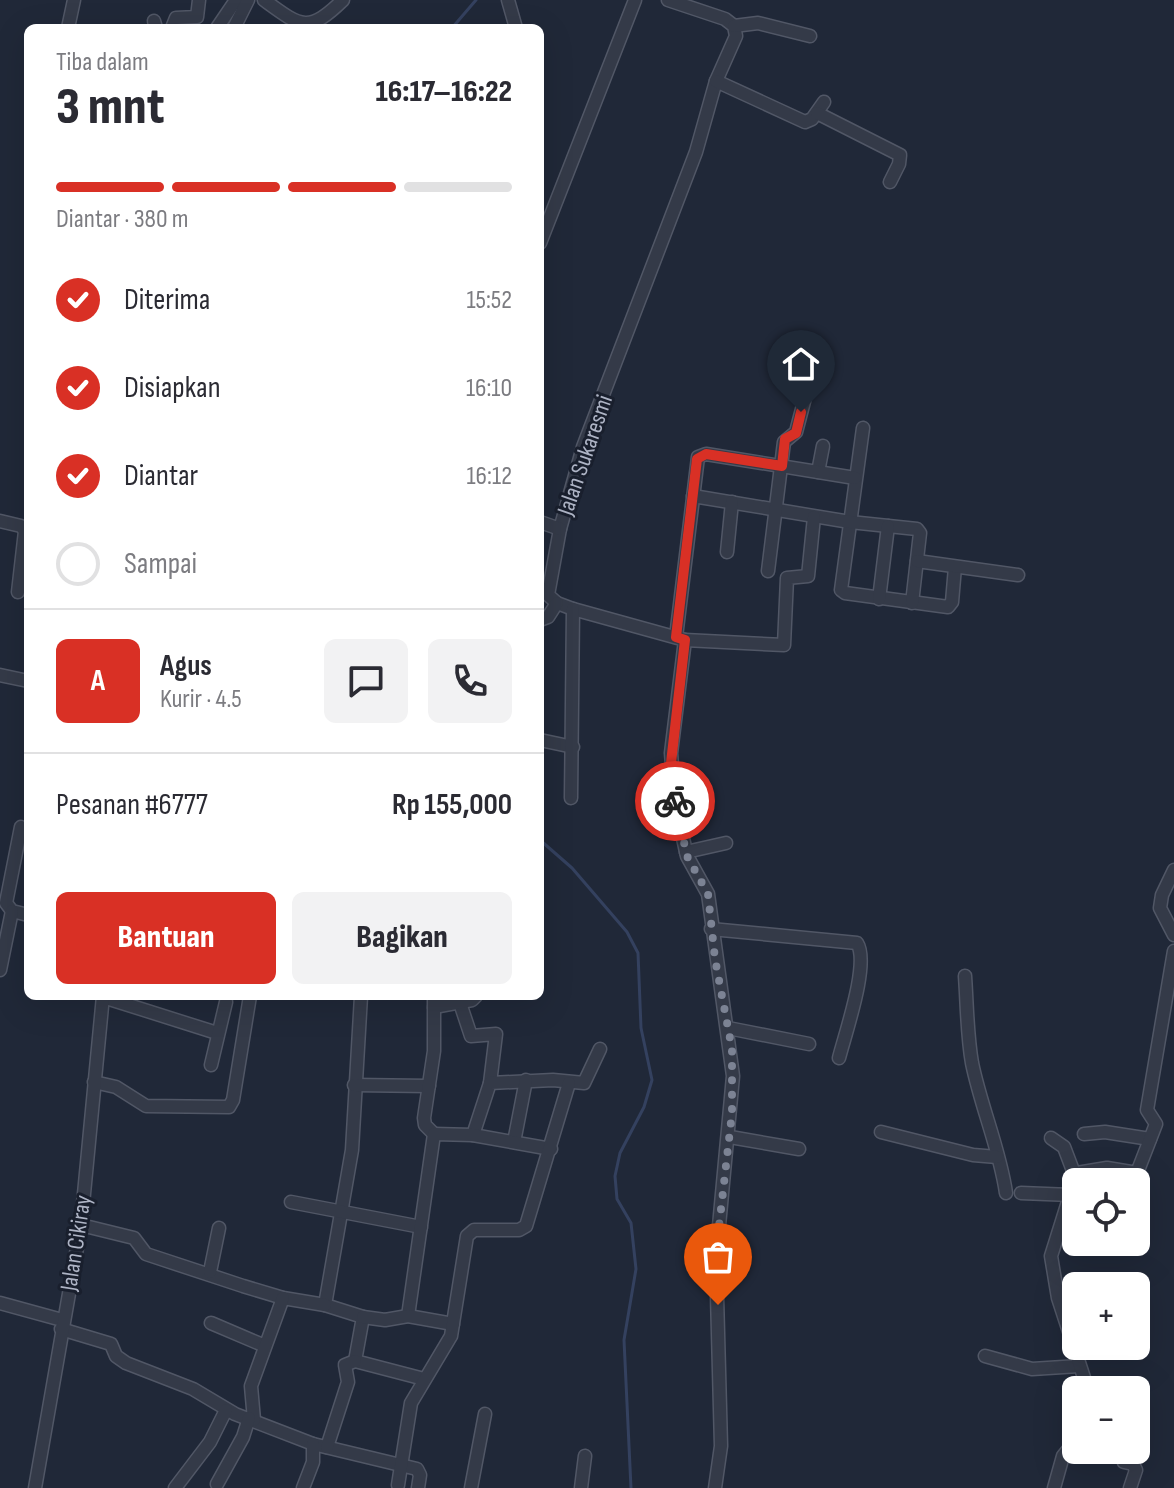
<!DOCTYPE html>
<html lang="id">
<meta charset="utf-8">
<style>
body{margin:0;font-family:"Sofia Sans Condensed",sans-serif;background:#f2f2f3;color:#2b2b33;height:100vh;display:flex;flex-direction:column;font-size:30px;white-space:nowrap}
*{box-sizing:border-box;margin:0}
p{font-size:26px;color:#7c7c81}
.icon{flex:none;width:44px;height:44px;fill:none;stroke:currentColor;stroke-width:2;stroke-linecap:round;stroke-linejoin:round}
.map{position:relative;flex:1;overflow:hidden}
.sheet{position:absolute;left:24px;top:24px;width:520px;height:976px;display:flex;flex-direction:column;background:#fff;border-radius:12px;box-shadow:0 8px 32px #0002}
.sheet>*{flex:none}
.fabs{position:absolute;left:1062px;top:1168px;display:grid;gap:16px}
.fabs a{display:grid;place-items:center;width:88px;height:88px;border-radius:12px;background:#fff;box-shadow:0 8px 32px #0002;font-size:40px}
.pin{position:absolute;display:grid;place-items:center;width:68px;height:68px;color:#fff;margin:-82px -34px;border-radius:50% 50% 50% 0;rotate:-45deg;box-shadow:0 0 8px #0007}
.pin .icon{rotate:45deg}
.courier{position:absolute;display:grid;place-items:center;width:80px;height:80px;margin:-40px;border:6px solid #d93025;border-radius:50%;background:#fff;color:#222;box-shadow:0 2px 10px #0007}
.summary em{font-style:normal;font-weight:800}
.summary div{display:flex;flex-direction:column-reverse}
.summary{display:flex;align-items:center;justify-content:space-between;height:136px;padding:0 32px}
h1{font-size:52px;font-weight:800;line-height:60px}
.bar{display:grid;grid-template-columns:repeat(4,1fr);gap:12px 8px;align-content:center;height:96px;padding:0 32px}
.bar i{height:10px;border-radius:6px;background:#e1e1e2}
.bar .active{background:#d93025}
.bar p{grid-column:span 4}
.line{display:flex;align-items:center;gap:20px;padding:0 32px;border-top:2px solid #e1e1e2}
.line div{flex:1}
.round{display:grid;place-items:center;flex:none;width:84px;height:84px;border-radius:12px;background:#f2f2f3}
ol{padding:0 32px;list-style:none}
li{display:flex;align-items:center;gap:24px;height:88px}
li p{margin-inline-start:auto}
li .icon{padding:8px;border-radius:50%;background:#d93025;color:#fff;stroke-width:4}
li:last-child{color:#7c7c81}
li i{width:44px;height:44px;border:4px solid #e1e1e2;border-radius:50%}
.action{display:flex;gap:16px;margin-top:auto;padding:16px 32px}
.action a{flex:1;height:92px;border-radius:12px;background:#d93025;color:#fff;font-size:32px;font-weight:800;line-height:92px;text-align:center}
.action a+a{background:#f2f2f3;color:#2b2b33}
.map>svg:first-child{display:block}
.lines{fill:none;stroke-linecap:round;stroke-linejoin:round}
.stream{stroke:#34415f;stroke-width:3}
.minor-casing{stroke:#515766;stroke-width:15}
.minor{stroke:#343a48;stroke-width:12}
.done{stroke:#7c8394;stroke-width:8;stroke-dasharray:0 14.4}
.route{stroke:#d93025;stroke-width:10}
.labels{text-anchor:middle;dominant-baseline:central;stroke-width:6;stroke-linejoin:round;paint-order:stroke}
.street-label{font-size:24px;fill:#aeb4c5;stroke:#191f2d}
</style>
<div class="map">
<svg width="1174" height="1488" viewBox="0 0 1174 1488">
<rect width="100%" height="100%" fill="#202838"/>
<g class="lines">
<g class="stream">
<path d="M 452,28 L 476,0"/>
<path d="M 540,840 L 572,868 L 627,932 L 638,953 L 641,1028 L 652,1080 L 644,1107 L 620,1153 L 615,1176 L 617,1199 L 631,1223 L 636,1269 L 624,1340 L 631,1488"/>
</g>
<g class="minor-casing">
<g id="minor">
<path d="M 264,0 C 301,27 308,34 343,0"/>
<path d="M 508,0 L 516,28"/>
<path d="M 668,0 L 725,19 L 734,26 L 736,36 L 716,81 L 696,152 L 583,447 L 560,529 L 548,595 L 557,603 L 573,609 L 685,640 L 671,753 L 675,803 L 687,856 L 708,894 L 733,1076 L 716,1258 L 721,1446 L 715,1488"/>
<path d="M 154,21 L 156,28"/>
<path d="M 734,26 L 758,23 L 810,36"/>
<path d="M 68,28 L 74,0"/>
<path d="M 172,28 L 176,18 L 197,17 L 199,0"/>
<path d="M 217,28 L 234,3 L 246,3"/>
<path d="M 234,28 L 248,0"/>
<path d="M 716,81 L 805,122 L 812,119 L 824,102"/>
<path d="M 817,113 L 900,155 L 899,164 L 890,182"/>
<path d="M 540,243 L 635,0"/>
<path d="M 863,428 L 841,590 L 845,593 L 948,607 L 952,602 L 955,567"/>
<path d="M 818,472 L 823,446"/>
<path d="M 693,496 L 850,522 L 917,529 L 920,533 L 912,603"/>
<path d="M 0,521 L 21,526 L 25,531 L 18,592"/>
<path d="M 540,522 L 560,529"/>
<path d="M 727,552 L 732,502"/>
<path d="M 917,561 L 1018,575"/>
<path d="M 768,571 L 784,442 L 796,432 L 806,394"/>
<path d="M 879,599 L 888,526"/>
<path d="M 540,620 L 548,617 L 557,603"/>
<path d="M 676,637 L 698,457 L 706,454 L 855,478"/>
<path d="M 685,640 L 784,645 L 787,578 L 808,576 L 814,517"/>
<path d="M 0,675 L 28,681"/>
<path d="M 540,740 L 573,747"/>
<path d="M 571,798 L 573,609"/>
<path d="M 21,827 L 6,903 L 12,911 L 28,915"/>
<path d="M 686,852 L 726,843"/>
<path d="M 1174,870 L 1162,895 L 1160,908 L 1174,935"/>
<path d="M 711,929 L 857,943 C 870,963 845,1034 839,1058"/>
<path d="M 0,970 L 12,911"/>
<path d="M 965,976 C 967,1004 967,1035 972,1063 C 981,1107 1000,1150 1006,1193"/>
<path d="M 361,996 L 352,1150 L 325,1305 L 363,1317 L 355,1361 L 424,1379"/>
<path d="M 103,997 L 217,1033"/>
<path d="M 460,1003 L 471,1036 L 496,1034 L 490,1083"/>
<path d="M 434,1007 L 472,1000 L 476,996"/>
<path d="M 728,1028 L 809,1044"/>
<path d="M 211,1065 L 226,1002"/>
<path d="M 94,1082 L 116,1087 L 146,1106 L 229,1107 L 233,1100 L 250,996"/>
<path d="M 354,1085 L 429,1086"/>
<path d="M 881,1132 L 973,1155 L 997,1157"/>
<path d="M 434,1134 L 425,1125 L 424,1118 L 434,1051 L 434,996"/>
<path d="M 1084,1134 L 1105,1132 L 1150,1139"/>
<path d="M 473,1135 L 490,1083 L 553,1080 L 584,1083 L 600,1049"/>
<path d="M 730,1137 L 799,1149"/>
<path d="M 1051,1138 L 1064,1147 L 1075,1176"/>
<path d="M 514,1142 L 526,1080"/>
<path d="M 1021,1193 L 1071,1195"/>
<path d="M 291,1202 L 421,1227"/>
<path d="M 81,1225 L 134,1238 L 146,1254 L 243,1286 L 283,1298 L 325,1305"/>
<path d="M 210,1272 L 219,1228"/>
<path d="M 0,1303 L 62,1320"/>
<path d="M 408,1316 L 434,1134 L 473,1135 L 551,1149"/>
<path d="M 363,1317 L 385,1320 L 408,1316 L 453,1324"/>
<path d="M 211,1323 L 265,1346"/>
<path d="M 61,1329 L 111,1344 L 116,1356 L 126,1363 L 193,1389 L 235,1414 L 313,1444 L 417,1469 L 420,1475 L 418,1488"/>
<path d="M 985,1356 L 1032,1369 L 1079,1366"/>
<path d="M 1088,1390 L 1058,1298 L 1051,1256 L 1077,1173 L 1107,1168 L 1137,1173 L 1156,1124 L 1147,1110 L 1174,951"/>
<path d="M 254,1420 L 251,1386 L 283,1298"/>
<path d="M 327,1447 L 348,1382 L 345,1365 L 355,1361"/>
<path d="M 1124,1450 L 1124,1462 L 1133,1464 L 1136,1470 L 1130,1488"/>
<path d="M 217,1484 L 243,1437 L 249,1418"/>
<path d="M 398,1485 L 411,1403 L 451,1336 L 467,1236 L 474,1230 L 519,1230 L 526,1226 L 569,1083"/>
<path d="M 35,1488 L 81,1225 L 103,996"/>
<path d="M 175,1488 L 210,1442 L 226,1410"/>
<path d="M 303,1488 L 313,1462 L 313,1444"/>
<path d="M 471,1488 L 485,1414"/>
<path d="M 581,1488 L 585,1456"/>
<path d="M 1054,1488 L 1063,1456 L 1076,1440"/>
</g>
</g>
<use href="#minor" class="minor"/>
</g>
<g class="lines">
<path class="done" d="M 675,801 L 687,856 L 708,894 L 715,959 L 732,1049 L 732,1113 L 716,1253 L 718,1305"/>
<path class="route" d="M 675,801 L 671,763 L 685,640 L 676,637 L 697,459 L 706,454 L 782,466 L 785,439 L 796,433 L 801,412"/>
</g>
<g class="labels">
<g class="street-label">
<text transform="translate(585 455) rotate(-71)">Jalan Sukaresmi</text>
<text transform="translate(76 1243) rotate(-81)">Jalan Cikiray</text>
</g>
</g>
</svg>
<div class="fabs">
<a><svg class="icon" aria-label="locate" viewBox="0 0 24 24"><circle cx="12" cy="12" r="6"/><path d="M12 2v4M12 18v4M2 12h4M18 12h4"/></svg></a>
<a>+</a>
<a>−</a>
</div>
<div class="pin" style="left:718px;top:1305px;background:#ea580c"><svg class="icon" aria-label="bag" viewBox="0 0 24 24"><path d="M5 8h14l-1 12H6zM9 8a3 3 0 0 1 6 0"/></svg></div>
<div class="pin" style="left:801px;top:412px;background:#1f2937"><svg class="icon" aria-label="home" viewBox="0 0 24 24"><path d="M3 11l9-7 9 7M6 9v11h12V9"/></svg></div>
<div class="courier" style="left:675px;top:801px"><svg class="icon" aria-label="bike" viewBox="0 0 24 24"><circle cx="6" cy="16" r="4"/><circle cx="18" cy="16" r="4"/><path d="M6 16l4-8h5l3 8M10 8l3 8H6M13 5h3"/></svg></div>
<section class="sheet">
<div class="summary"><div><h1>3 mnt</h1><p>Tiba dalam</p></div><em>16:17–16:22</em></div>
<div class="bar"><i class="active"></i><i class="active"></i><i class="active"></i><i></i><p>Diantar · 380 m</p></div>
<ol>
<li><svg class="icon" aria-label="check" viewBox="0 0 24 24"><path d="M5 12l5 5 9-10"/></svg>Diterima<p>15:52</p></li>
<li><svg class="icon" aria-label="check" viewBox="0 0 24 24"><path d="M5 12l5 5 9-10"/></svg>Disiapkan<p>16:10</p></li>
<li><svg class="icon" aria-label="check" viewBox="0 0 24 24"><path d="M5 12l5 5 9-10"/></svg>Diantar<p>16:12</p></li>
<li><i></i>Sampai</li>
</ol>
<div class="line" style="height:144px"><b class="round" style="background:#d93025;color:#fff">A</b><div><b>Agus</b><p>Kurir · 4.5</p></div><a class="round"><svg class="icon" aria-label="chat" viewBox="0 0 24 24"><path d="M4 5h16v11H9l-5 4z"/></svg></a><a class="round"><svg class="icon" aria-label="phone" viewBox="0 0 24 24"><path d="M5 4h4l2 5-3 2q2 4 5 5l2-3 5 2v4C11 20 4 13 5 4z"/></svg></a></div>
<div class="line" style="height:104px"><div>Pesanan #6777</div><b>Rp 155,000</b></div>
<div class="action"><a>Bantuan</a><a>Bagikan</a></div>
</section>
</div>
